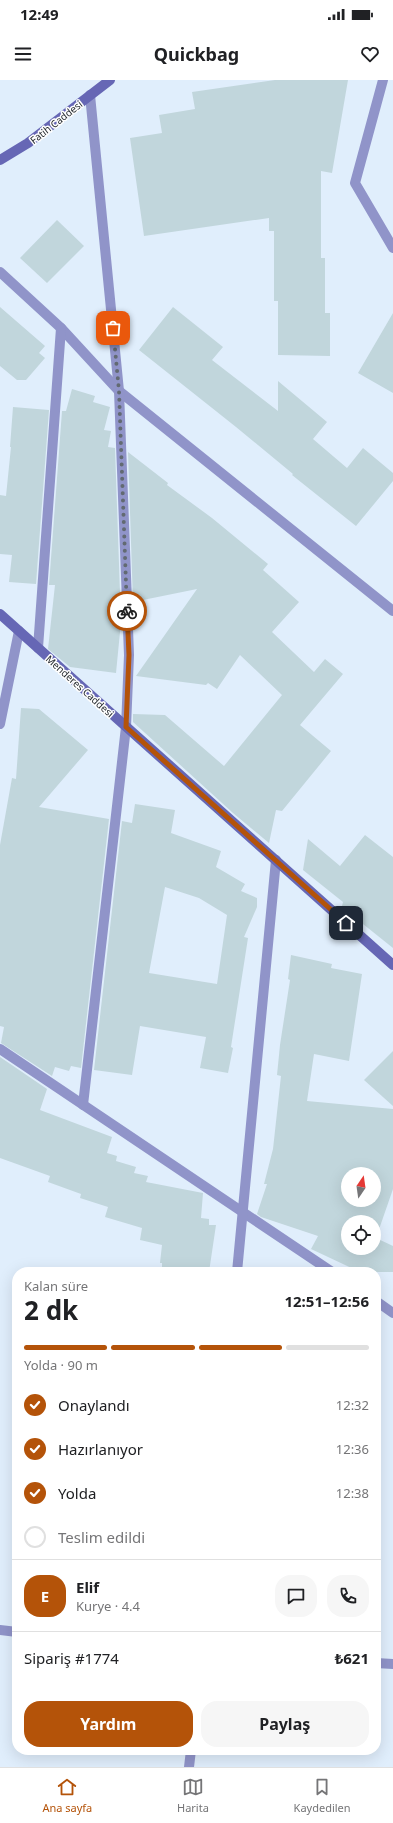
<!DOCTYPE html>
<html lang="tr">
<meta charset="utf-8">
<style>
body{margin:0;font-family:"Noto Sans",sans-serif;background:#f6f6f6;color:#202124;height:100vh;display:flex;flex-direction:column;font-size:15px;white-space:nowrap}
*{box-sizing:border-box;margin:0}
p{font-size:13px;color:#757577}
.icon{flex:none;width:22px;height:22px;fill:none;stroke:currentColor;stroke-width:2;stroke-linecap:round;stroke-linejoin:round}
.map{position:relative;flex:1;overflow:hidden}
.drawer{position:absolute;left:12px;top:1187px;width:369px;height:488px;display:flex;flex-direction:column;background:#fff;border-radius:16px;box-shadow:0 4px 16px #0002}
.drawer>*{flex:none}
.needle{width:26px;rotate:13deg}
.fabs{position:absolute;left:341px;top:1087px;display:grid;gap:8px}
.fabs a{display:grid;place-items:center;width:40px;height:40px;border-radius:50%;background:#fff;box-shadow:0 4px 16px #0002;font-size:20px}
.pin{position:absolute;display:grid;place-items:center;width:34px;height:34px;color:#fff;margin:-17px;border-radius:8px;box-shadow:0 2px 6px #0006}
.courier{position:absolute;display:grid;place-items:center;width:40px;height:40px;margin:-20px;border:3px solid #b45309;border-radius:50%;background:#fff;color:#222;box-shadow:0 1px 5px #0007}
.headline em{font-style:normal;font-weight:700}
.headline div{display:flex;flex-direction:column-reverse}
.headline{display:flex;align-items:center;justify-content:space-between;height:68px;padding:0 12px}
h1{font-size:26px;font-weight:700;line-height:30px}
.bar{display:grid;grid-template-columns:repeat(4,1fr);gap:6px 4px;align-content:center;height:48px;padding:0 12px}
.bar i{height:5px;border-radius:3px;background:#e0e0e0}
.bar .on{background:#b45309}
.bar p{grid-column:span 4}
.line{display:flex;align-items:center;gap:10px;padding:0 12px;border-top:1px solid #e0e0e0}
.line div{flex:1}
.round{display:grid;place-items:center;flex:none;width:42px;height:42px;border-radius:16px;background:#f6f6f6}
ol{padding:0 12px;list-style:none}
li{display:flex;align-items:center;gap:12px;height:44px}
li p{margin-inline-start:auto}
li .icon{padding:4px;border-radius:50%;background:#b45309;color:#fff;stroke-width:4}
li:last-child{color:#757577}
li i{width:22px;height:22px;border:2px solid #e0e0e0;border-radius:50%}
.primary-button{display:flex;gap:8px;margin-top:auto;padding:8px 12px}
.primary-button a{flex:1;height:46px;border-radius:16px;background:#b45309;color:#fff;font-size:16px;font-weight:700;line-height:46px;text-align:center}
.primary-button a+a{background:#f6f6f6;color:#202124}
.status{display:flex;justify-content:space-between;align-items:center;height:28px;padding:0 20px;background:#fff;direction:ltr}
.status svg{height:11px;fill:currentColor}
header{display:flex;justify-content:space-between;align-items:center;height:52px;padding:0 12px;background:#fff;font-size:18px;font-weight:700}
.dock{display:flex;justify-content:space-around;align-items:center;height:56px;border-top:1px solid #e0e0e0;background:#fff;font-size:11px;color:#757577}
.dock a{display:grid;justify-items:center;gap:2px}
.dock .on{color:#b45309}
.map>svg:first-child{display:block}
.building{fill:#c1d6dc;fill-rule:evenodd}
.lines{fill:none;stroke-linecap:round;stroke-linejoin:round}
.street{stroke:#9094c9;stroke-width:10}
.secondary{stroke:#6667b5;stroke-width:10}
.done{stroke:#626a72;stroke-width:4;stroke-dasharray:0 7.2}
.route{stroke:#b45309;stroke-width:5}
.labels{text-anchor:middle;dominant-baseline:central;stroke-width:3;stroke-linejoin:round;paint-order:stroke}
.street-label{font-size:10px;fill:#1e2328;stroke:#fff}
</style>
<div class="status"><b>12:49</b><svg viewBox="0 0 49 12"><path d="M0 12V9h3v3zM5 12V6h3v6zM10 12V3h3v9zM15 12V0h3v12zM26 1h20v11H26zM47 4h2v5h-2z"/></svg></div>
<header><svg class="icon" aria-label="menu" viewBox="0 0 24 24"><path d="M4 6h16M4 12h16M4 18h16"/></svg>Quickbag<svg class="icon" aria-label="heart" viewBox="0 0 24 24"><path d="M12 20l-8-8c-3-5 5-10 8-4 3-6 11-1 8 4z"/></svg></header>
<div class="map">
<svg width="393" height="1687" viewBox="0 0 393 1687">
<rect width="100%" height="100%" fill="#e0eefc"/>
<g class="building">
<path d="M 275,0 L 348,0 L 332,93 L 321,91 L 321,178 L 325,178 L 325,233 L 330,233 L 330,276 L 278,275 L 278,221 L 274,221 L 274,151 L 269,151 L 269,138 L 144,156 L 130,58 L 162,53 L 159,35 L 195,29 L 192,12 Z"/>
<path d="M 57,140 L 84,166 L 47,203 L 20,178 Z"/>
<path d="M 0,227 L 45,266 L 39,273 L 45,278 L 26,300 L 17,300 L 0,286 Z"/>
<path d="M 173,227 L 223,267 L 212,280 L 278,331 L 278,301 L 327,342 L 313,359 L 347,388 L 363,368 L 393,393 L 393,401 L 356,446 L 292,395 L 293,394 L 236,347 L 139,270 Z"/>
<path d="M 393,233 L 393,313 L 358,293 Z"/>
<path d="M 72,309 L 95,316 L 93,322 L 110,327 L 104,350 L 111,351 L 108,367 L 115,368 L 121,542 L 116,593 L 70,587 L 48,569 L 55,505 L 49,505 L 62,331 L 66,331 Z"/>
<path d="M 13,327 L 49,330 L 36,504 L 9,502 L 12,475 L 0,474 L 0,415 L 6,416 L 11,367 L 10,367 Z"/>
<path d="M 128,372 L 168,403 L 167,405 L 212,438 L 268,484 L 263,490 L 299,522 L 272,552 L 314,592 L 325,579 L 343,594 L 300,645 L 331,671 L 282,731 L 276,730 L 269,763 L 233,733 L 133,642 L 133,634 L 165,635 L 224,686 L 282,615 L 240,575 L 217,609 L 208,603 L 206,605 L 136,596 L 197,509 L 133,522 Z"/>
<path d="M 21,628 L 39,629 L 88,670 L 39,727 L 109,739 L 81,988 L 71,986 L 69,991 L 55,987 L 52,996 L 1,963 L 4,947 L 0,946 L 0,765 L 12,698 L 16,699 Z"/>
<path d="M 135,724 L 175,730 L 171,753 L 221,771 L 216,787 L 245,804 L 241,811 L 257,818 L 257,827 L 244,857 L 248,858 L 231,967 L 233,968 L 228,993 L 200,988 L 206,957 L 140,946 L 132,995 L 94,990 L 122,741 L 132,743 ZM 165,807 L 199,818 L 227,835 L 217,904 L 149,893 Z"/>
<path d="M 365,755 L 393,777 L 393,868 L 348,832 L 342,826 L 343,822 L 303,790 L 308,759 L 340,786 Z"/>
<path d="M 291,875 L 332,884 L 331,888 L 362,894 L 349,981 L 314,974 L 307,1021 L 393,1029 L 393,1109 L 376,1158 L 393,1166 L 393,1192 L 360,1192 L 311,1169 L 318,1156 L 261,1137 L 257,1134 L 267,1104 L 264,1104 L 273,1069 L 281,996 L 277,995 L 280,965 L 290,900 L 288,899 ZM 348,1094 L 374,1094 L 374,1120 L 348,1120 ZM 348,1142 L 374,1142 L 374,1168 L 348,1168 Z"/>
<path d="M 393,971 L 393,1026 L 364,1000 Z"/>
<path d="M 0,977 L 47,1009 L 40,1030 L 112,1057 L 107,1073 L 117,1076 L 116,1081 L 136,1087 L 134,1093 L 148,1096 L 146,1102 L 203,1113 L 201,1138 L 209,1139 L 209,1145 L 216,1145 L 209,1192 L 162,1192 L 162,1183 L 160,1183 L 162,1165 L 140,1160 L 142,1148 L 105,1137 L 108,1127 L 80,1118 L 81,1114 L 48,1102 L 50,1096 L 0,1078 Z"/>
</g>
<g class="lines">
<g class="street">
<path d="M 383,0 L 355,103 L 393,168"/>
<path d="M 0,192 L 61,248 L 119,311 L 393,531"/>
<path d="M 38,568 L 61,248"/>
<path d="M 0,644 L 19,551"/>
<path d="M 0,969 L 332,1192"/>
<path d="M 83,1025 L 126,647 L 129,575 L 119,311 L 90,15"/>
<path d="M 237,1192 L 276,780"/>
<path d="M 376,1221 L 393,1233"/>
<path d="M 0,1550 L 17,1552"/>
<path d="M 376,1583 L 393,1584"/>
<path d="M 189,1687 L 191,1670"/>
</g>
<g class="secondary">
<path d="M 0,80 L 28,63 L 110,0"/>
<path d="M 0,534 L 393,885"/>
</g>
</g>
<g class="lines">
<path class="done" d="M 113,248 L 119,311 L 127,531"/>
<path class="route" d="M 127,531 L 129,575 L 126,647 L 346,843"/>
</g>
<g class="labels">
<g class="street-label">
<text transform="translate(56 42) rotate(-38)">Fatih Caddesi</text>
<text transform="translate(80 606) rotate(42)">Menderes Caddesi</text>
</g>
</g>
</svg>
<div class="fabs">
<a><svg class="needle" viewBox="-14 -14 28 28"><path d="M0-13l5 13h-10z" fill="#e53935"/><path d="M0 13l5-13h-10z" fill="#757577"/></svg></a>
<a><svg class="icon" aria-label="locate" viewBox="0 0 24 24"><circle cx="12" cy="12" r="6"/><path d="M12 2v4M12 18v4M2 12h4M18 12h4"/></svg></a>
</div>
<div class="pin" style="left:113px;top:248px;background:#ea580c"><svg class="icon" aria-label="bag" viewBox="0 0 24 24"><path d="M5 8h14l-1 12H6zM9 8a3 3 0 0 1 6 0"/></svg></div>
<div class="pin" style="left:346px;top:843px;background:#1f2937"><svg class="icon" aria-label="home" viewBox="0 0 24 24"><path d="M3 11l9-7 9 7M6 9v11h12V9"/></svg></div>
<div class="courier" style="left:127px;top:531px"><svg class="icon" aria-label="bike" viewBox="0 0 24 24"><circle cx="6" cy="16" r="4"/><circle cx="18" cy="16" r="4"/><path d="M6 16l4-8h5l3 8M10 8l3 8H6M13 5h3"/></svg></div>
<section class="drawer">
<div class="headline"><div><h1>2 dk</h1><p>Kalan süre</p></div><em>12:51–12:56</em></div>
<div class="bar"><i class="on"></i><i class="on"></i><i class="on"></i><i></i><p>Yolda · 90 m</p></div>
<ol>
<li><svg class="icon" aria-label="check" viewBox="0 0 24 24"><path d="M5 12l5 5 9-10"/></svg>Onaylandı<p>12:32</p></li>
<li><svg class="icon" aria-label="check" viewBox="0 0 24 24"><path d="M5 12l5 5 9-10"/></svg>Hazırlanıyor<p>12:36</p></li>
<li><svg class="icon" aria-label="check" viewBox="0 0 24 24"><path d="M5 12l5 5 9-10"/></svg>Yolda<p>12:38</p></li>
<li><i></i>Teslim edildi</li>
</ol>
<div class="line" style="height:72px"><b class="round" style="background:#b45309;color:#fff">E</b><div><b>Elif</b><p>Kurye · 4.4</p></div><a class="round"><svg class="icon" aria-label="chat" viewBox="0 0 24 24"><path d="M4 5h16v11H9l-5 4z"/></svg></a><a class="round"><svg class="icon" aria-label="phone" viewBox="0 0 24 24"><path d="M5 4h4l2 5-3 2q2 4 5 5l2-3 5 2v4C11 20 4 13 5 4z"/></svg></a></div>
<div class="line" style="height:52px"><div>Sipariş #1774</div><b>₺621</b></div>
<div class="primary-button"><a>Yardım</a><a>Paylaş</a></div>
</section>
</div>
<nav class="dock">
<a class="on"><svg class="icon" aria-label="home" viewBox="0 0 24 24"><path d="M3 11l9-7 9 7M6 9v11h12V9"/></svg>Ana sayfa</a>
<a><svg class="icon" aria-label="map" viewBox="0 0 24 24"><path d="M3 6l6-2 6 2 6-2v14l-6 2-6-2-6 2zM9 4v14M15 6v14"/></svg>Harita</a>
<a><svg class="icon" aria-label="saved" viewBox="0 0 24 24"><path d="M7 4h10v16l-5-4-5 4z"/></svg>Kaydedilen</a>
</nav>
